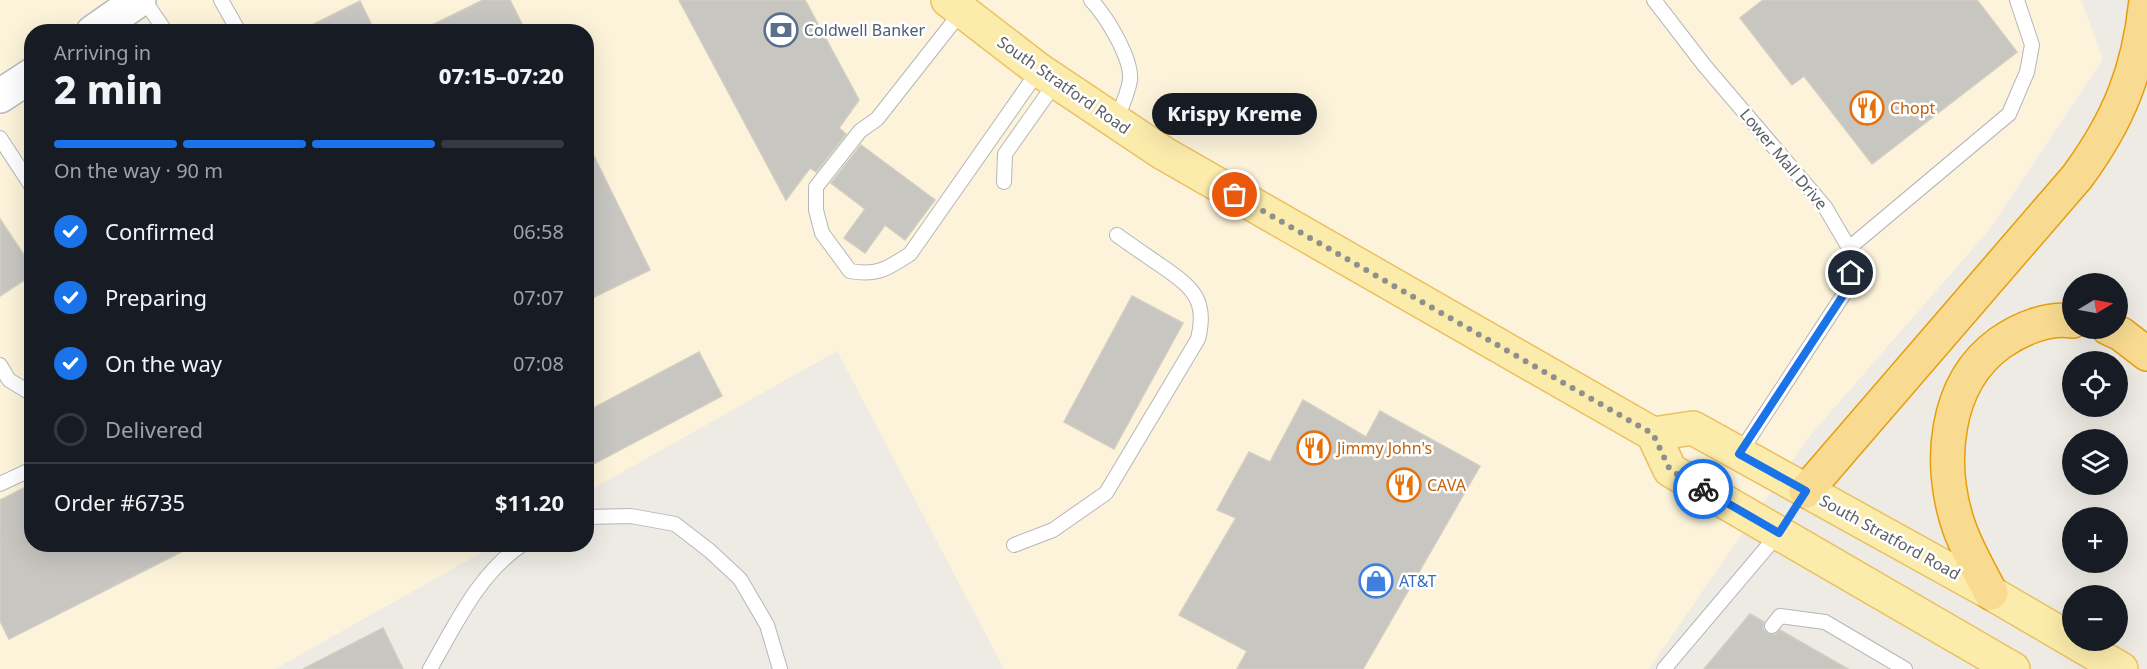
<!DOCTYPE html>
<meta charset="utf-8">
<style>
body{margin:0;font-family:"Noto Sans",sans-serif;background:#242831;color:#f1f3f6;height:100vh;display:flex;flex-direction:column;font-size:22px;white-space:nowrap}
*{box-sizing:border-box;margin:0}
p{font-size:20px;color:#9ea1a6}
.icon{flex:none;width:33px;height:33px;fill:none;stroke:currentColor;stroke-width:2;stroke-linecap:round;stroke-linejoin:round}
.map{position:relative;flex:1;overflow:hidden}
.sheet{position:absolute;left:24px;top:24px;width:570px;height:528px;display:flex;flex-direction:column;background:#171b24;border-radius:24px;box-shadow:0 6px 24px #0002}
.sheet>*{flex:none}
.needle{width:39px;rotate:80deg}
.controls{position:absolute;left:2062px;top:273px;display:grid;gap:12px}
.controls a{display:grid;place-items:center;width:66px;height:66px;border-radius:50%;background:#171b24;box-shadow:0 6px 24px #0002;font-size:30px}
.pin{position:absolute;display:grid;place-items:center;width:51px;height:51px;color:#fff;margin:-26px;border:3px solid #fff;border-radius:50%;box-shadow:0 2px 6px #0007}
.courier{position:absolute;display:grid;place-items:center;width:60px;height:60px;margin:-30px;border:4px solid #1a73e8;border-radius:50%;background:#fff;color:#222;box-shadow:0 2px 8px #0007}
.bubble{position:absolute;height:42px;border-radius:21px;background:#171b24;box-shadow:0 6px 24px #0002;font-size:20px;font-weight:800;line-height:42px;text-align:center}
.head em{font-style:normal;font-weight:800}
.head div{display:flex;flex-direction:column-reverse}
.head{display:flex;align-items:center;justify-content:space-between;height:102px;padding:0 30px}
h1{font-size:39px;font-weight:800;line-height:45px}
.bar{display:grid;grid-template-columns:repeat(4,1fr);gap:9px 6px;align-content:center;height:72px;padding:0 30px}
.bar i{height:8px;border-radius:4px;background:#363941}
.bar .selected{background:#1a73e8}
.bar p{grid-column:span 4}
.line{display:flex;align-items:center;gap:15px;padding:0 30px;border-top:2px solid #363941}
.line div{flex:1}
ol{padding:0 30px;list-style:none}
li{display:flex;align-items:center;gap:18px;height:66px}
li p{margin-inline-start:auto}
li .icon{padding:6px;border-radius:50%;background:#1a73e8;color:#fff;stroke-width:4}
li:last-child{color:#9ea1a6}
li i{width:33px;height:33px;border:3px solid #363941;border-radius:50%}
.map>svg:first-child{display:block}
.commercial{fill:#fcf3da}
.building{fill:#c8c6c0;stroke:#d2cdc2;stroke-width:1.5}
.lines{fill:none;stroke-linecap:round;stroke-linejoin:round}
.lane-casing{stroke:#b4b6ba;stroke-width:16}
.secondary-casing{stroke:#b5b8bd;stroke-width:36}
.primary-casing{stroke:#ebc05f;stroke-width:36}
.highway-casing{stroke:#e79d0a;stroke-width:36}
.lane{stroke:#fff;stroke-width:14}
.secondary{stroke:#fff;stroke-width:33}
.primary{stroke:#fbecab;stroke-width:33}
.highway{stroke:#f8db90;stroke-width:33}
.done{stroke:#8e9090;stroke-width:6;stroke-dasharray:0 10.8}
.route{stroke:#1a73e8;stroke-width:8}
.labels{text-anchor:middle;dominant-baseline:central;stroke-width:5;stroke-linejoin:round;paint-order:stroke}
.service-label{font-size:16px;fill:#4e5e75;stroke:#fff;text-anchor:start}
.street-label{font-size:16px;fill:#5b5f63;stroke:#fff}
.food-label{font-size:16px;fill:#c56008;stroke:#fff;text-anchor:start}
.shop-label{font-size:16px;fill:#366cbe;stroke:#fff;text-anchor:start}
</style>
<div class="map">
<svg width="2147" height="669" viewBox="0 0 2147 669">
<rect width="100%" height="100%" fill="#edebe3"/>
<path class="commercial" d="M 0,0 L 2081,0 L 2103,59 L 1989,230 L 1808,438 L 1649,669 L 1004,669 L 837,351 L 587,492 L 586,32 L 32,32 L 32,544 L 495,545 L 275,669 L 0,669 Z"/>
<g class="building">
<path d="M 483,0 L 510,0 L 526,32 L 418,32 Z"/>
<path d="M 679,0 L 805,0 L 859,100 L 839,128 L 846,134 L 816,172 L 810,168 L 786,200 Z"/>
<path d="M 1763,0 L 1977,0 L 2017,52 L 1872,164 L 1804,76 L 1792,85 L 1740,18 Z"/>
<path d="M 360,1 L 375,32 L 298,32 Z"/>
<path d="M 586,140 L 650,270 L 586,301 Z"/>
<path d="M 861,145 L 935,200 L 905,240 L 885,225 L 865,253 L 844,238 L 865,209 L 831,183 Z"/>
<path d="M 0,219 L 32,267 L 32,275 L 0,296 Z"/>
<path d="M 1132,296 L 1183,323 L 1114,449 L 1064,422 Z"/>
<path d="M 699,352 L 722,396 L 586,468 L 586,412 Z"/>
<path d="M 1303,400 L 1366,437 L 1380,411 L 1480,466 L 1363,669 L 1237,669 L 1247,651 L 1179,615 L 1236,518 L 1217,510 L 1249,452 L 1270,462 Z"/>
<path d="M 32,484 L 32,544 L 197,544 L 9,639 L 0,621 L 0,500 Z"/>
<path d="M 1750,614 L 1764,622 L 1763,629 L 1767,633 L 1775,635 L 1780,630 L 1848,669 L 1704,669 Z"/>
<path d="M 383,628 L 403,669 L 303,669 Z"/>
</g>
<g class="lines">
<g class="lane-casing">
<g id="lane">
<path d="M 144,0 L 166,32"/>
<path d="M 221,0 L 239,32"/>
<path d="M 1091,0 C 1106,16 1132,58 1130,80 C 1128,94 1121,108 1116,120"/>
<path d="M 1654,0 L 1704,65 L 1825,207 L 1849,248 L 1851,273 L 1844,294 L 1739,454"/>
<path d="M 962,11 L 877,119 L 860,131 L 816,187 L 816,210 L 822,233 L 850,271 C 877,276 887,269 910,254 L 1039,70"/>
<path d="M 0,138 L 32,187"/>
<path d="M 1004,182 L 1005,154 L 1056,82"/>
<path d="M 1849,248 L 2009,114 L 2027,72 L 2032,45 L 2017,0"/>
<path d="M 0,365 L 9,380 L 32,394"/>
<path d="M 0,484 L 32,469"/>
<path d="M 586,517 L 631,516 L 675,524 L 710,551 L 740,579 L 767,625 L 780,669"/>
<path d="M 1014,545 L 1053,530 L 1106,493 L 1198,339 C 1208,300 1192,287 1163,267 C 1147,256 1132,246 1117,235"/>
<path d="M 1772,626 L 1780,616 L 1825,622 L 1905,669"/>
<path d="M 430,669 C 455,625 479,573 523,544"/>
<path d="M 1664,669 L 1779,533"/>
</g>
</g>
<g class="secondary-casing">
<g id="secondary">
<path d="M 93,32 L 139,0"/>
<path d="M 0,96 L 32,75"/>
</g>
</g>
<g class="primary-casing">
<g id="primary">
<path d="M 948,0 L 1039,70 L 1163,153 L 1653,434 L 1670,470 L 2013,669"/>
<path d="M 1653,434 L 1693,428 L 1991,593 L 2121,669"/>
</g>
</g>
<g class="highway-casing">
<g id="highway">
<path d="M 2108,328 L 2121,334 L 2147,354"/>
<path d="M 1806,491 L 2077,177 C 2119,120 2139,70 2146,0"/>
<path d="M 1991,593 C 1980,572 1967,550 1959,527 C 1938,466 1943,384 2000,343 C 2020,329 2048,317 2073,321"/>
</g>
</g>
<use href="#lane" class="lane"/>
<use href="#secondary" class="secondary"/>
<use href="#primary" class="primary"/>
<use href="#highway" class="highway"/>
</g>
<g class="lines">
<path class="done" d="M 1235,195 L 1653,434 L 1670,470 L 1703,489"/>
<path class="route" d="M 1703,489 L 1779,533 L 1806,491 L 1739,454 L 1844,294 L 1851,273"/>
</g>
<defs>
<g id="bank-ring" transform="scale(1.725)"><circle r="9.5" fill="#fff" stroke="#5c6f8a" stroke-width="1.5"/><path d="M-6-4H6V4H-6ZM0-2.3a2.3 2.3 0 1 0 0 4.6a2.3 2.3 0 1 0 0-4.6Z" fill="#5c6f8a"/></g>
<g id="restaurant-ring" transform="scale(1.725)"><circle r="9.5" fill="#fff" stroke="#e8710a" stroke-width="1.5"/><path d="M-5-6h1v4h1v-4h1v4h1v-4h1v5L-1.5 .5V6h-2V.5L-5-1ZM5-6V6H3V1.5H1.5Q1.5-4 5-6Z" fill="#e8710a"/></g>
<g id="shop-ring" transform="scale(1.725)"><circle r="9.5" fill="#fff" stroke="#3f7fe0" stroke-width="1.5"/><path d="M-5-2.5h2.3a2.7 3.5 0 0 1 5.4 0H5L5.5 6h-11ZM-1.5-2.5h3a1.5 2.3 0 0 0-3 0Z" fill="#3f7fe0"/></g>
</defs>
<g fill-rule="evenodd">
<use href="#bank-ring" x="781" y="30"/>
<use href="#restaurant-ring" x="1867" y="108"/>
<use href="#restaurant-ring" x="1314" y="448"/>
<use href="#restaurant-ring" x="1404" y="485"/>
<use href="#shop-ring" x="1376" y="581"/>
</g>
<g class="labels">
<g class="service-label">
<text x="804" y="30">Coldwell Banker</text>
</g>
<g class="street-label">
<text transform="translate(1064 85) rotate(35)">South Stratford Road</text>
<text transform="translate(1784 159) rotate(50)">Lower Mall Drive</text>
<text transform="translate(1890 537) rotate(29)">South Stratford Road</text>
</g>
<g class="food-label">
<text x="1890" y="108">Chopt</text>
<text x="1337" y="448">Jimmy John's</text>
<text x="1427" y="485">CAVA</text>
</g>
<g class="shop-label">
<text x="1399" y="581">AT&amp;T</text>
</g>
</g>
</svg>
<div class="controls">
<a><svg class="needle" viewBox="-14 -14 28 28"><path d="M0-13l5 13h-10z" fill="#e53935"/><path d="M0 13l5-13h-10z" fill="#9ea1a6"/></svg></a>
<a><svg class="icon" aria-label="locate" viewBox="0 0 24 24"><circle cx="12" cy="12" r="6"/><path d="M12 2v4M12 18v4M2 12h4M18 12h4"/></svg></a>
<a><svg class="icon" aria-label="layers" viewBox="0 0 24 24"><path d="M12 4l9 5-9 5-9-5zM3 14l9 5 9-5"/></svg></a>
<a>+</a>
<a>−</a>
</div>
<div class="pin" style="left:1235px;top:195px;background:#ea580c"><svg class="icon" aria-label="bag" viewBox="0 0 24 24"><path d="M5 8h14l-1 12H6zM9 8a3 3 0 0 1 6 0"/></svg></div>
<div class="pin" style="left:1851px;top:273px;background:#1f2937"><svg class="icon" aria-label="home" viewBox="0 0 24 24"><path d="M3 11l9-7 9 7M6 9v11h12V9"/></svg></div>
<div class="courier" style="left:1703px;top:489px"><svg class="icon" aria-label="bike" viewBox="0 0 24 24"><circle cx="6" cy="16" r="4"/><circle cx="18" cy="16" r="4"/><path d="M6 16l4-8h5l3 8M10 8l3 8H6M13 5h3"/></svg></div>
<div class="bubble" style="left:1152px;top:93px;width:165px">Krispy Kreme</div>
<section class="sheet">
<div class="head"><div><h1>2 min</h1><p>Arriving in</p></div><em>07:15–07:20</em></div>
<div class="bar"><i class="selected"></i><i class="selected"></i><i class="selected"></i><i></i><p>On the way · 90 m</p></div>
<ol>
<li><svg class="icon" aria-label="check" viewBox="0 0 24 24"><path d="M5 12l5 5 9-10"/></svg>Confirmed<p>06:58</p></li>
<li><svg class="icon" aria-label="check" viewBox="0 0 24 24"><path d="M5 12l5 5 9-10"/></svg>Preparing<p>07:07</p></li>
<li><svg class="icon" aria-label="check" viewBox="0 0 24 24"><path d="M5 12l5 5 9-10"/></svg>On the way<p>07:08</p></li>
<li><i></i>Delivered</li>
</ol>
<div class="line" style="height:78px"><div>Order #6735</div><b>$11.20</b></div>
</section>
</div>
